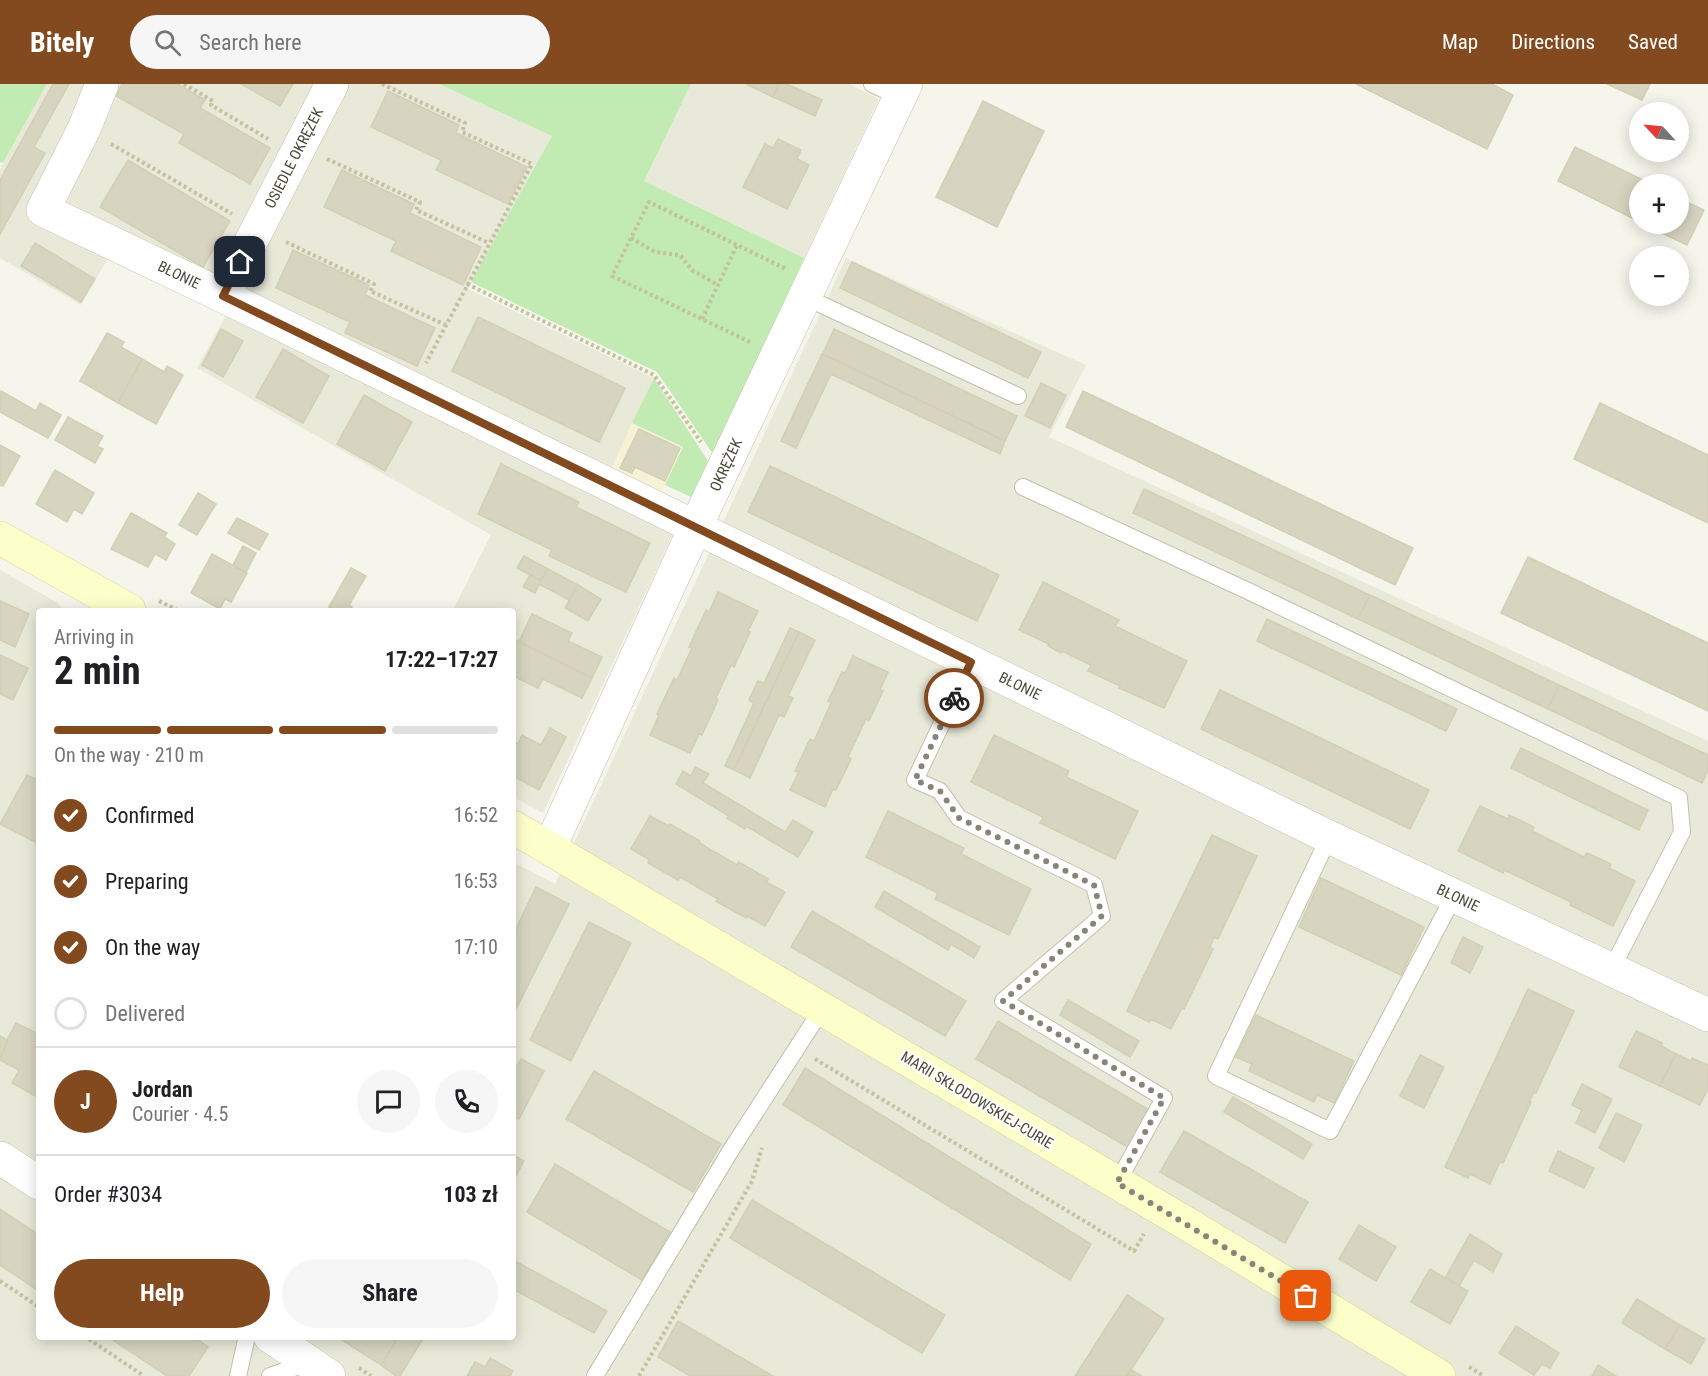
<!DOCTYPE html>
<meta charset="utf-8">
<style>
body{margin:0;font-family:"Roboto Condensed",sans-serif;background:#f6f6f6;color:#202124;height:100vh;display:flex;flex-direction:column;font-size:22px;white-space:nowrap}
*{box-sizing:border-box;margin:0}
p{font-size:20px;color:#757577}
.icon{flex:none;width:33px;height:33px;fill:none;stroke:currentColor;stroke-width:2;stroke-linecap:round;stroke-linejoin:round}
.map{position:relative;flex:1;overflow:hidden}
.panel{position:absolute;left:36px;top:524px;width:480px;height:732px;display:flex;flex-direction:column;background:#fff;border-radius:6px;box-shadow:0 3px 15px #0003}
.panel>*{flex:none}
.needle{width:39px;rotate:296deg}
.controls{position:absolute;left:1629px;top:18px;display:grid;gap:12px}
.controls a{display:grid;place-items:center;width:60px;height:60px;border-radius:50%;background:#fff;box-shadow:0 3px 15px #0003;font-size:30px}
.pin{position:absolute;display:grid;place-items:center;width:51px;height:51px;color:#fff;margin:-26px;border-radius:12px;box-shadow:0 3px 9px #0006}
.courier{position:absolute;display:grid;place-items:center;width:60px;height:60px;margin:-30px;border:4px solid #834a20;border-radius:50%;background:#fff;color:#222;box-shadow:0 2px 8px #0007}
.overview em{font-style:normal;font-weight:700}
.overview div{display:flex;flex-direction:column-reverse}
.overview{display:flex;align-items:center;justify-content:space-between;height:102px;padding:0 18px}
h1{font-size:39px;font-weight:700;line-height:45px}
.bar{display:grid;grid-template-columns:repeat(4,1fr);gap:9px 6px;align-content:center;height:72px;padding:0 18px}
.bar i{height:8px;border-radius:4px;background:#e0e0e0}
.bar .on{background:#834a20}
.bar p{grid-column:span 4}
.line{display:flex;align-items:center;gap:15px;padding:0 18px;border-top:2px solid #e0e0e0}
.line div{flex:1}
.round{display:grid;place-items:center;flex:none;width:63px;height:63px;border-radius:32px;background:#f6f6f6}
ol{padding:0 18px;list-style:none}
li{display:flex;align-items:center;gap:18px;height:66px}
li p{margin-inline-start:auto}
li .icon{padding:6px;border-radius:50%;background:#834a20;color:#fff;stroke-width:4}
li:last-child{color:#757577}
li i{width:33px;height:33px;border:3px solid #e0e0e0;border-radius:50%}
.button{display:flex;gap:12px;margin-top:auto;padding:12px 18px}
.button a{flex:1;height:69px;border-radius:36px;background:#834a20;color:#fff;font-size:24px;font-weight:700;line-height:69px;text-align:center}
.button a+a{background:#f6f6f6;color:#202124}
header{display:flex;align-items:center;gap:36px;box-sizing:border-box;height:84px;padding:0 30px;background:#834a20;color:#fff}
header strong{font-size:28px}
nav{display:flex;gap:33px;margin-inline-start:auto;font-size:21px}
.search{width:420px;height:54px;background:#f6f6f6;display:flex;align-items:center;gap:15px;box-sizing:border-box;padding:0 21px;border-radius:33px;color:#757577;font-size:22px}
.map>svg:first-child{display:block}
.residential{fill:#e9e9d9}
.commercial{fill:#f7f2d6}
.green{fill:#c2eab3}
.building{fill:#d7d5c0;stroke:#d2cfb3;stroke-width:1.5}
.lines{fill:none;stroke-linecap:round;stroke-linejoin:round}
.lane-casing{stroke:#c1c0ad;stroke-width:18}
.street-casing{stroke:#c1c0ad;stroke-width:34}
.secondary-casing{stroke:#d1d397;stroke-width:34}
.path{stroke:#c3c19e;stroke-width:4;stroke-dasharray:3 3;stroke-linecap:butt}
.lane{stroke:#fff;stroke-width:16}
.street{stroke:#fff;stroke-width:33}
.secondary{stroke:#fdffcb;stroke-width:33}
.done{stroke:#868577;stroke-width:6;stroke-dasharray:0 10.8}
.route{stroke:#834a20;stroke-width:8}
.labels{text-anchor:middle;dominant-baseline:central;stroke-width:4.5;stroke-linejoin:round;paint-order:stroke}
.street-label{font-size:15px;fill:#4a4838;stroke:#fff}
</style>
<header>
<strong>Bitely</strong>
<div class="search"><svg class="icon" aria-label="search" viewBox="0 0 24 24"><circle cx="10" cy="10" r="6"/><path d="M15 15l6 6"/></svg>Search here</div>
<nav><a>Map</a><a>Directions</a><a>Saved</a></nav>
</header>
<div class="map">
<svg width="1708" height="1292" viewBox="0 0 1708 1292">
<rect width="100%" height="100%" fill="#f5f5eb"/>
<g class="residential">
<path d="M 47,0 L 324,0 L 221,202 L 111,169 L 81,221 L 0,174 L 0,85 Z"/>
<path d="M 337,0 L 439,0 L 552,52 L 468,205 L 654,294 L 610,387 L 230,209 Z"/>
<path d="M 691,0 L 849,0 L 879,15 L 804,174 L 644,97 Z"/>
<path d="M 846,174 L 1086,281 L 1049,353 L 1708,657 L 1708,1292 L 0,1292 L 0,486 L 58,519 L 63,526 L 39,526 L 39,1252 L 513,1252 L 513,778 L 555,800 Z"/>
<path d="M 229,226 L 674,448 L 543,729 L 513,713 L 513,526 L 453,526 L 491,451 L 197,284 Z"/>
</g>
<path class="commercial" d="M 632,339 L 683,363 L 660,411 L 610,387 Z"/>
<g class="green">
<path d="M 0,0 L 47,0 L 3,79 L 0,78 Z"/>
<path d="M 439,0 L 691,0 L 644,97 L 804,174 L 713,370 L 657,288 L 471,198 L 552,52 Z"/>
<path d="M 654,294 L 708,377 L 691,413 L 665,401 L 683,363 L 632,339 Z"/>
</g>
<g class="building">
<path d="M 53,0 L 69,0 L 34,63 L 45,69 L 0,150 L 0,96 Z"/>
<path d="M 122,0 L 178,0 L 205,16 L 200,24 L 270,64 L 250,100 L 179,59 L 184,50 L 116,12 Z"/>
<path d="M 241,0 L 293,0 L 280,22 Z"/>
<path d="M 746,0 L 779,0 L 773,13 Z"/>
<path d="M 779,0 L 787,0 L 822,16 L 815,32 L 773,13 Z"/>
<path d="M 1356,0 L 1492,0 L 1513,11 L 1487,65 Z"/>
<path d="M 1607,0 L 1650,0 L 1642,16 Z"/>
<path d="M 388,7 L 459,41 L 456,49 L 527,83 L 508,120 L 436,86 L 441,76 L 371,43 Z"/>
<path d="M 983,17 L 1044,47 L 997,143 L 936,113 Z"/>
<path d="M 778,55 L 801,66 L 797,75 L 809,81 L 787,125 L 743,103 L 765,60 L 773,64 Z"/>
<path d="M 1575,63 L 1651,100 L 1640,100 L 1640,138 L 1558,97 Z"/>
<path d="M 128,76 L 230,137 L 203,183 L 100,123 Z"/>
<path d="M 342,86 L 414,120 L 410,129 L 481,163 L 463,201 L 391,167 L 396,157 L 324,123 Z"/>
<path d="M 1678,114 L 1704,126 L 1687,161 L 1643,140 L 1678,140 Z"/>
<path d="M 35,159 L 95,195 L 81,218 L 21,182 Z"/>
<path d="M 293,166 L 369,201 L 365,211 L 435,244 L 417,282 L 345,249 L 350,238 L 276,204 Z"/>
<path d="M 852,178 L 1041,268 L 1028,294 L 840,204 Z"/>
<path d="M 478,233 L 625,304 L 599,358 L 452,287 Z"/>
<path d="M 221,245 L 243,257 L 223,293 L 202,281 Z"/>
<path d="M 834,245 L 1017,332 L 1005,357 L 823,270 Z"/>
<path d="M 107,249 L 124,258 L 121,263 L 142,275 L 118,319 L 80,297 Z"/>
<path d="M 283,265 L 329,292 L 303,339 L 256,313 Z"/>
<path d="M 822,270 L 1005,357 L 1000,370 L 831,290 L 796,364 L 781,357 Z"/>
<path d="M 142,275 L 164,288 L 167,282 L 183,291 L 156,340 L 118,319 Z"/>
<path d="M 1041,299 L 1066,311 L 1050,344 L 1025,332 Z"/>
<path d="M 1,307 L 36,327 L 40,319 L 61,331 L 48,354 L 0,328 Z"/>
<path d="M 1083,307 L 1413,464 L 1395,501 L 1066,343 Z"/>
<path d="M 364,311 L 412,338 L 385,387 L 337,360 Z"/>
<path d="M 1600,319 L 1708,371 L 1708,439 L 1574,375 Z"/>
<path d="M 68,333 L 103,352 L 97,362 L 103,365 L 95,379 L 55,356 Z"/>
<path d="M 639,345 L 680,364 L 665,397 L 635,383 L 632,389 L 620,384 Z"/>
<path d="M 0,361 L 20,372 L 3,402 L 0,401 Z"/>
<path d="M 501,380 L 579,418 L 576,423 L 650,459 L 626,508 L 549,472 L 552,466 L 478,430 Z"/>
<path d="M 770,382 L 999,491 L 977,537 L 748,428 Z"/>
<path d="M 55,386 L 94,409 L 82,430 L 74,425 L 67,438 L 36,420 Z"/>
<path d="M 1144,405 L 1370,511 L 1358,535 L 1133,429 Z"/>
<path d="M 198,409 L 216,420 L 197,451 L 179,441 Z"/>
<path d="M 131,429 L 167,449 L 164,453 L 175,460 L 166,476 L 155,470 L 148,483 L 111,465 Z"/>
<path d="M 237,434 L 268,450 L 259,466 L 228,449 Z"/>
<path d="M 243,462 L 256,469 L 246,488 L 233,481 Z"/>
<path d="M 212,470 L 247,489 L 231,518 L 225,515 L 220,525 L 191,509 Z"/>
<path d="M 524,472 L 548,485 L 541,497 L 517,484 Z"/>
<path d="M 1528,473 L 1708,559 L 1708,627 L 1501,529 Z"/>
<path d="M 351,484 L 366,492 L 349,521 L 352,523 L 350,526 L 335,526 L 329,523 Z"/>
<path d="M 548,485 L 578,501 L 569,516 L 539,500 Z"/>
<path d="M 530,491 L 541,497 L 535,509 L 523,503 Z"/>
<path d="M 1043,498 L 1119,536 L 1115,542 L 1187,577 L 1164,624 L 1119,604 L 1120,602 L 1088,587 L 1091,581 L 1062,567 L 1061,569 L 1048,562 L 1049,560 L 1019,546 Z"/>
<path d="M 578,501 L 601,515 L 588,537 L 565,524 Z"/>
<path d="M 718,508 L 758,527 L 748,547 L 750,548 L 734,583 L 731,581 L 716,614 L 718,616 L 702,651 L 699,650 L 690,669 L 650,651 L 659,631 L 657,630 L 674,594 L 677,596 L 692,564 L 689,563 L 706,526 L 709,528 Z"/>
<path d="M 1370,511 L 1559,601 L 1548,625 L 1358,535 Z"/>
<path d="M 0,517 L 29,530 L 15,563 L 0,556 Z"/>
<path d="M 532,530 L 572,549 L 568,557 L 602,573 L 592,594 L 519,558 Z"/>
<path d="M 1267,535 L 1457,625 L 1446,647 L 1257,557 Z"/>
<path d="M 790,544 L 799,548 L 734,686 L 725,682 L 754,619 L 749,616 L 758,597 L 764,599 Z"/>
<path d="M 799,548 L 815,556 L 788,612 L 793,614 L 784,633 L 779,631 L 750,694 L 734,686 Z"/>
<path d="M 513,555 L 592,594 L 582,614 L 543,595 L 538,604 L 513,592 Z"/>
<path d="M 0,571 L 28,584 L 13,616 L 0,610 Z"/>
<path d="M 853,572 L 888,588 L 880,606 L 883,607 L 869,637 L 866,635 L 848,673 L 851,675 L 836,706 L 833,705 L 825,723 L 790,706 L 799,688 L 795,687 L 810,655 L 814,657 L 831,619 L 828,617 L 842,588 L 845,589 Z"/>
<path d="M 1559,601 L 1708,671 L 1708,686 L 1702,699 L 1548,625 Z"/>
<path d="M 1220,606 L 1429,706 L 1410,745 L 1201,645 Z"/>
<path d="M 550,644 L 566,653 L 539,706 L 513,692 L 513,657 L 518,660 L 522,651 L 541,661 Z"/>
<path d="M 994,651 L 1069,687 L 1066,693 L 1138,727 L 1115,775 L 1040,739 L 1043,733 L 971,698 Z"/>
<path d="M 1521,664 L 1648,726 L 1639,746 L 1511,684 Z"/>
<path d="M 695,683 L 709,690 L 703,699 L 785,748 L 793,736 L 813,748 L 798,773 L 746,742 L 745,745 L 727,734 L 729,732 L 676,700 L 683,687 L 691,692 Z"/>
<path d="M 27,691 L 39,697 L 39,760 L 0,740 Z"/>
<path d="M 1480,722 L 1508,735 L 1509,731 L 1534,743 L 1532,747 L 1584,773 L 1587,769 L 1611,780 L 1609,784 L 1635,797 L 1613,842 L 1570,821 L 1571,818 L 1504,786 L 1503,789 L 1458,767 Z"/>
<path d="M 888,727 L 964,764 L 961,770 L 1031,805 L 1009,851 L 935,815 L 938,809 L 866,773 Z"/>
<path d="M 650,732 L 669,742 L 670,740 L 700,757 L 699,759 L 737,781 L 739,778 L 768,795 L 766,798 L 785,808 L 765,842 L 747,832 L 746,834 L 716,817 L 718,815 L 680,793 L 678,796 L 648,779 L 650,776 L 631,765 Z"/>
<path d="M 1212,751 L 1257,772 L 1218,855 L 1214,853 L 1210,863 L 1213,865 L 1184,925 L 1182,924 L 1171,945 L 1151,935 L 1149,938 L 1127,927 Z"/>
<path d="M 1321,794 L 1424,843 L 1401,891 L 1299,843 Z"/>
<path d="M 536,803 L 569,820 L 513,931 L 513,851 Z"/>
<path d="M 884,807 L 980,863 L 974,874 L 951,860 L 948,866 L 875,823 Z"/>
<path d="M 812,827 L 966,917 L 945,952 L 791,863 Z"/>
<path d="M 589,838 L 631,859 L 571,977 L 530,956 Z"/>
<path d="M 1463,853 L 1483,863 L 1470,889 L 1451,879 Z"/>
<path d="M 1528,905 L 1574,927 L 1536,1009 L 1534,1008 L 1529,1018 L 1531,1018 L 1503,1079 L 1500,1078 L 1490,1100 L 1470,1090 L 1468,1094 L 1445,1083 Z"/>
<path d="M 1068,916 L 1139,957 L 1130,973 L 1060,931 Z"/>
<path d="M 1256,931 L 1354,977 L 1334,1019 L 1317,1011 L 1314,1018 L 1249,987 L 1252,980 L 1236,973 Z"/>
<path d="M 998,937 L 1151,1027 L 1129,1064 L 976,975 Z"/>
<path d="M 16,939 L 36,949 L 39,944 L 39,1009 L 37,1013 L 12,999 L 19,986 L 0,976 L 7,956 Z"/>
<path d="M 1636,947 L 1662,959 L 1661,962 L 1676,970 L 1660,1002 L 1619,983 Z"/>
<path d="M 0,952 L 7,956 L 0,977 Z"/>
<path d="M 1676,970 L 1691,977 L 1692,974 L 1708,981 L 1708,1004 L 1700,1021 L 1660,1002 Z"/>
<path d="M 1420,971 L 1444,983 L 1424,1024 L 1400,1012 Z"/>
<path d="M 521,975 L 544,987 L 519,1035 L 513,1032 L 513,990 Z"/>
<path d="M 805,984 L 1091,1160 L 1070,1196 L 783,1021 Z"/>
<path d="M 594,987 L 721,1060 L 693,1108 L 566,1035 Z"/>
<path d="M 1582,1000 L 1612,1015 L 1595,1049 L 1576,1039 L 1582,1026 L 1572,1021 Z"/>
<path d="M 1233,1013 L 1312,1060 L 1303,1075 L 1224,1028 Z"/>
<path d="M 1616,1029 L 1642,1041 L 1624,1078 L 1599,1064 Z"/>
<path d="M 1184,1047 L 1308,1118 L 1285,1159 L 1160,1088 Z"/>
<path d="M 1558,1067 L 1594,1084 L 1584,1104 L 1549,1087 Z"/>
<path d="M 513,1071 L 524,1077 L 513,1097 Z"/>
<path d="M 555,1080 L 670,1148 L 642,1196 L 527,1128 Z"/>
<path d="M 752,1116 L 945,1231 L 922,1269 L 730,1154 Z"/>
<path d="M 0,1125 L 39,1151 L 39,1207 L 0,1181 Z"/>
<path d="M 1359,1141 L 1396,1163 L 1376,1197 L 1339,1175 Z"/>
<path d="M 1470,1150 L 1502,1170 L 1493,1188 L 1474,1176 L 1459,1202 L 1445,1194 Z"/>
<path d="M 513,1176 L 607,1227 L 594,1249 L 513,1205 Z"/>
<path d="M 1430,1185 L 1468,1207 L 1450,1240 L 1411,1218 Z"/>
<path d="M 1127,1211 L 1164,1235 L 1127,1292 L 1075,1292 Z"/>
<path d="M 1637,1215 L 1680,1241 L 1665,1265 L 1622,1239 Z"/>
<path d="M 678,1237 L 773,1292 L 690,1292 L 658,1273 Z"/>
<path d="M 1680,1241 L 1705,1255 L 1691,1280 L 1665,1265 Z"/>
<path d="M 1516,1242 L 1559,1269 L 1550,1284 L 1542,1280 L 1534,1291 L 1499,1269 Z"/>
<path d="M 107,1252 L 193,1252 L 208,1263 L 189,1292 L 167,1292 Z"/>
<path d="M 344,1252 L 399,1252 L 381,1281 L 342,1256 Z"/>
<path d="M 399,1252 L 419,1252 L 423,1255 L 400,1292 L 396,1292 L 381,1281 Z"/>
<path d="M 490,1274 L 513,1287 L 510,1292 L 467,1292 L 475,1278 L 485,1283 Z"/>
<path d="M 1598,1281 L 1616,1292 L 1592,1292 Z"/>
<path d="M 1131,1286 L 1142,1292 L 1127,1292 Z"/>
</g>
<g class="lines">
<g class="lane-casing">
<g id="lane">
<path d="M 872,0 L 900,13"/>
<path d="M 805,213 L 1018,312"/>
<path d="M 1023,403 L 1246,506 L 1679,714 L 1682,748 L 1611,886"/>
<path d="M 971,578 L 915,696 L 940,707 L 959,734 L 1094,801 L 1102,832 L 1003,917 L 1164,1014 L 1117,1099"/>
<path d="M 1329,753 L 1216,992 L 1330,1047 L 1454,812"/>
<path d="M 238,1292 L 247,1252"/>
<path d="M 270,1292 L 308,1279"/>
<path d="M 595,1292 L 731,1066 L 822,925"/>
</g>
</g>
<g class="street-casing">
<g id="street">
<path d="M 102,0 L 84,45 L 43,126 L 223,212 L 1329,753 L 1708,931"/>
<path d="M 223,212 L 332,0"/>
<path d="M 550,763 L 695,444 L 906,0"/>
<path d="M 0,1074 L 39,1099"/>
<path d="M 270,1252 L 329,1292"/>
</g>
</g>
<g class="secondary-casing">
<g id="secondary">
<path d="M 0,454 L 129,526"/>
<path d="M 513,743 L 1184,1138 L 1439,1292"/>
</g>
</g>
<g class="path">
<path d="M 184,0 L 213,17 L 211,21 L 268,55"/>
<path d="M 382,0 L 465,39 L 462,48 L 532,80 L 426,279"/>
<path d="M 111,60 L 232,130"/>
<path d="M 327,75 L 420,118 L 416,126 L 489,159"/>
<path d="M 631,154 L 655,168 L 680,171 L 692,186 L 718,201"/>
<path d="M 286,158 L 374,200 L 370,207 L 446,241"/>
<path d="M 467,200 L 654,291 L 701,358"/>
<path d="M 702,235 L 737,161"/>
<path d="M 750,258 L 612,192 L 649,118 L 786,185"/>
<path d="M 159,517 L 177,526"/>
<path d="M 815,975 L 1134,1167 L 1144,1150"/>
<path d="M 0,1197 L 39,1223"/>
<path d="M 84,1252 L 144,1292"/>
<path d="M 1469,1283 L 1484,1292"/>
<path d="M 359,1284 L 371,1292"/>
<path d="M 639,1292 L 752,1097 L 762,1064"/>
</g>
<use href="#lane" class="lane"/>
<use href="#street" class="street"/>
<use href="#secondary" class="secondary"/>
</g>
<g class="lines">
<path class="done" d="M 954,614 L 915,696 L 940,707 L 959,734 L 1094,801 L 1102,832 L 1003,917 L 1164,1014 L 1117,1099 L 1306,1212"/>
<path class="route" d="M 240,178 L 223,212 L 971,578 L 954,614"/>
</g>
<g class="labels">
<g class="street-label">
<text transform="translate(294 74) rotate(-63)">OSIEDLE OKRĘŻEK</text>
<text transform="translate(179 191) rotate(26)">BŁONIE</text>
<text transform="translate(726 381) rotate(-65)">OKRĘŻEK</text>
<text transform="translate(1020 602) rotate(26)">BŁONIE</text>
<text transform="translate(1458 814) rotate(25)">BŁONIE</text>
<text transform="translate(977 1016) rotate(31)">MARII SKŁODOWSKIEJ-CURIE</text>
</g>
</g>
</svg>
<div class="controls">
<a><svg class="needle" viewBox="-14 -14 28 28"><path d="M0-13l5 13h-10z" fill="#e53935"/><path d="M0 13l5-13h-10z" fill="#757577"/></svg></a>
<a>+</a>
<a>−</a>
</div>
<div class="pin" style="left:1306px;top:1212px;background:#ea580c"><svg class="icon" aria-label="bag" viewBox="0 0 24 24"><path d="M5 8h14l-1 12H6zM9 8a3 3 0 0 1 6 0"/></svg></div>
<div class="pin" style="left:240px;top:178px;background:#1f2937"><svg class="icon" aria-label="home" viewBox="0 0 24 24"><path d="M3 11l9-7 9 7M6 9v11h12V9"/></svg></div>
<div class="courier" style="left:954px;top:614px"><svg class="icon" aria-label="bike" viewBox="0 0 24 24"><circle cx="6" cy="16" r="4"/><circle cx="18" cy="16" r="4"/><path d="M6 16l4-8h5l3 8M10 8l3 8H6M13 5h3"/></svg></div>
<section class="panel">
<div class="overview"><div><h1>2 min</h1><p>Arriving in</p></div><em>17:22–17:27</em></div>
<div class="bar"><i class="on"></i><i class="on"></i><i class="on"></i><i></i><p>On the way · 210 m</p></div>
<ol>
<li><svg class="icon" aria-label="check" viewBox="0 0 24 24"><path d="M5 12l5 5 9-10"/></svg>Confirmed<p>16:52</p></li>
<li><svg class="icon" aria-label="check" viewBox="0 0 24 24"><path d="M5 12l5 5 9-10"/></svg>Preparing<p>16:53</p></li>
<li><svg class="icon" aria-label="check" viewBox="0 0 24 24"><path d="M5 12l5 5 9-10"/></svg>On the way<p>17:10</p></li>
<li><i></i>Delivered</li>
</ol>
<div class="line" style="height:108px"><b class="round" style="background:#834a20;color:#fff">J</b><div><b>Jordan</b><p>Courier · 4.5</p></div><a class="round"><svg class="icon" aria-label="chat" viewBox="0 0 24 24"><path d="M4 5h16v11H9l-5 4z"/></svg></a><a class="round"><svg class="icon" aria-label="phone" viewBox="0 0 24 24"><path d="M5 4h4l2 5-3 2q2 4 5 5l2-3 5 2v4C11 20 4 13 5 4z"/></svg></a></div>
<div class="line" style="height:78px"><div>Order #3034</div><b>103 zł</b></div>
<div class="button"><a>Help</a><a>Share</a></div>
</section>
</div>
